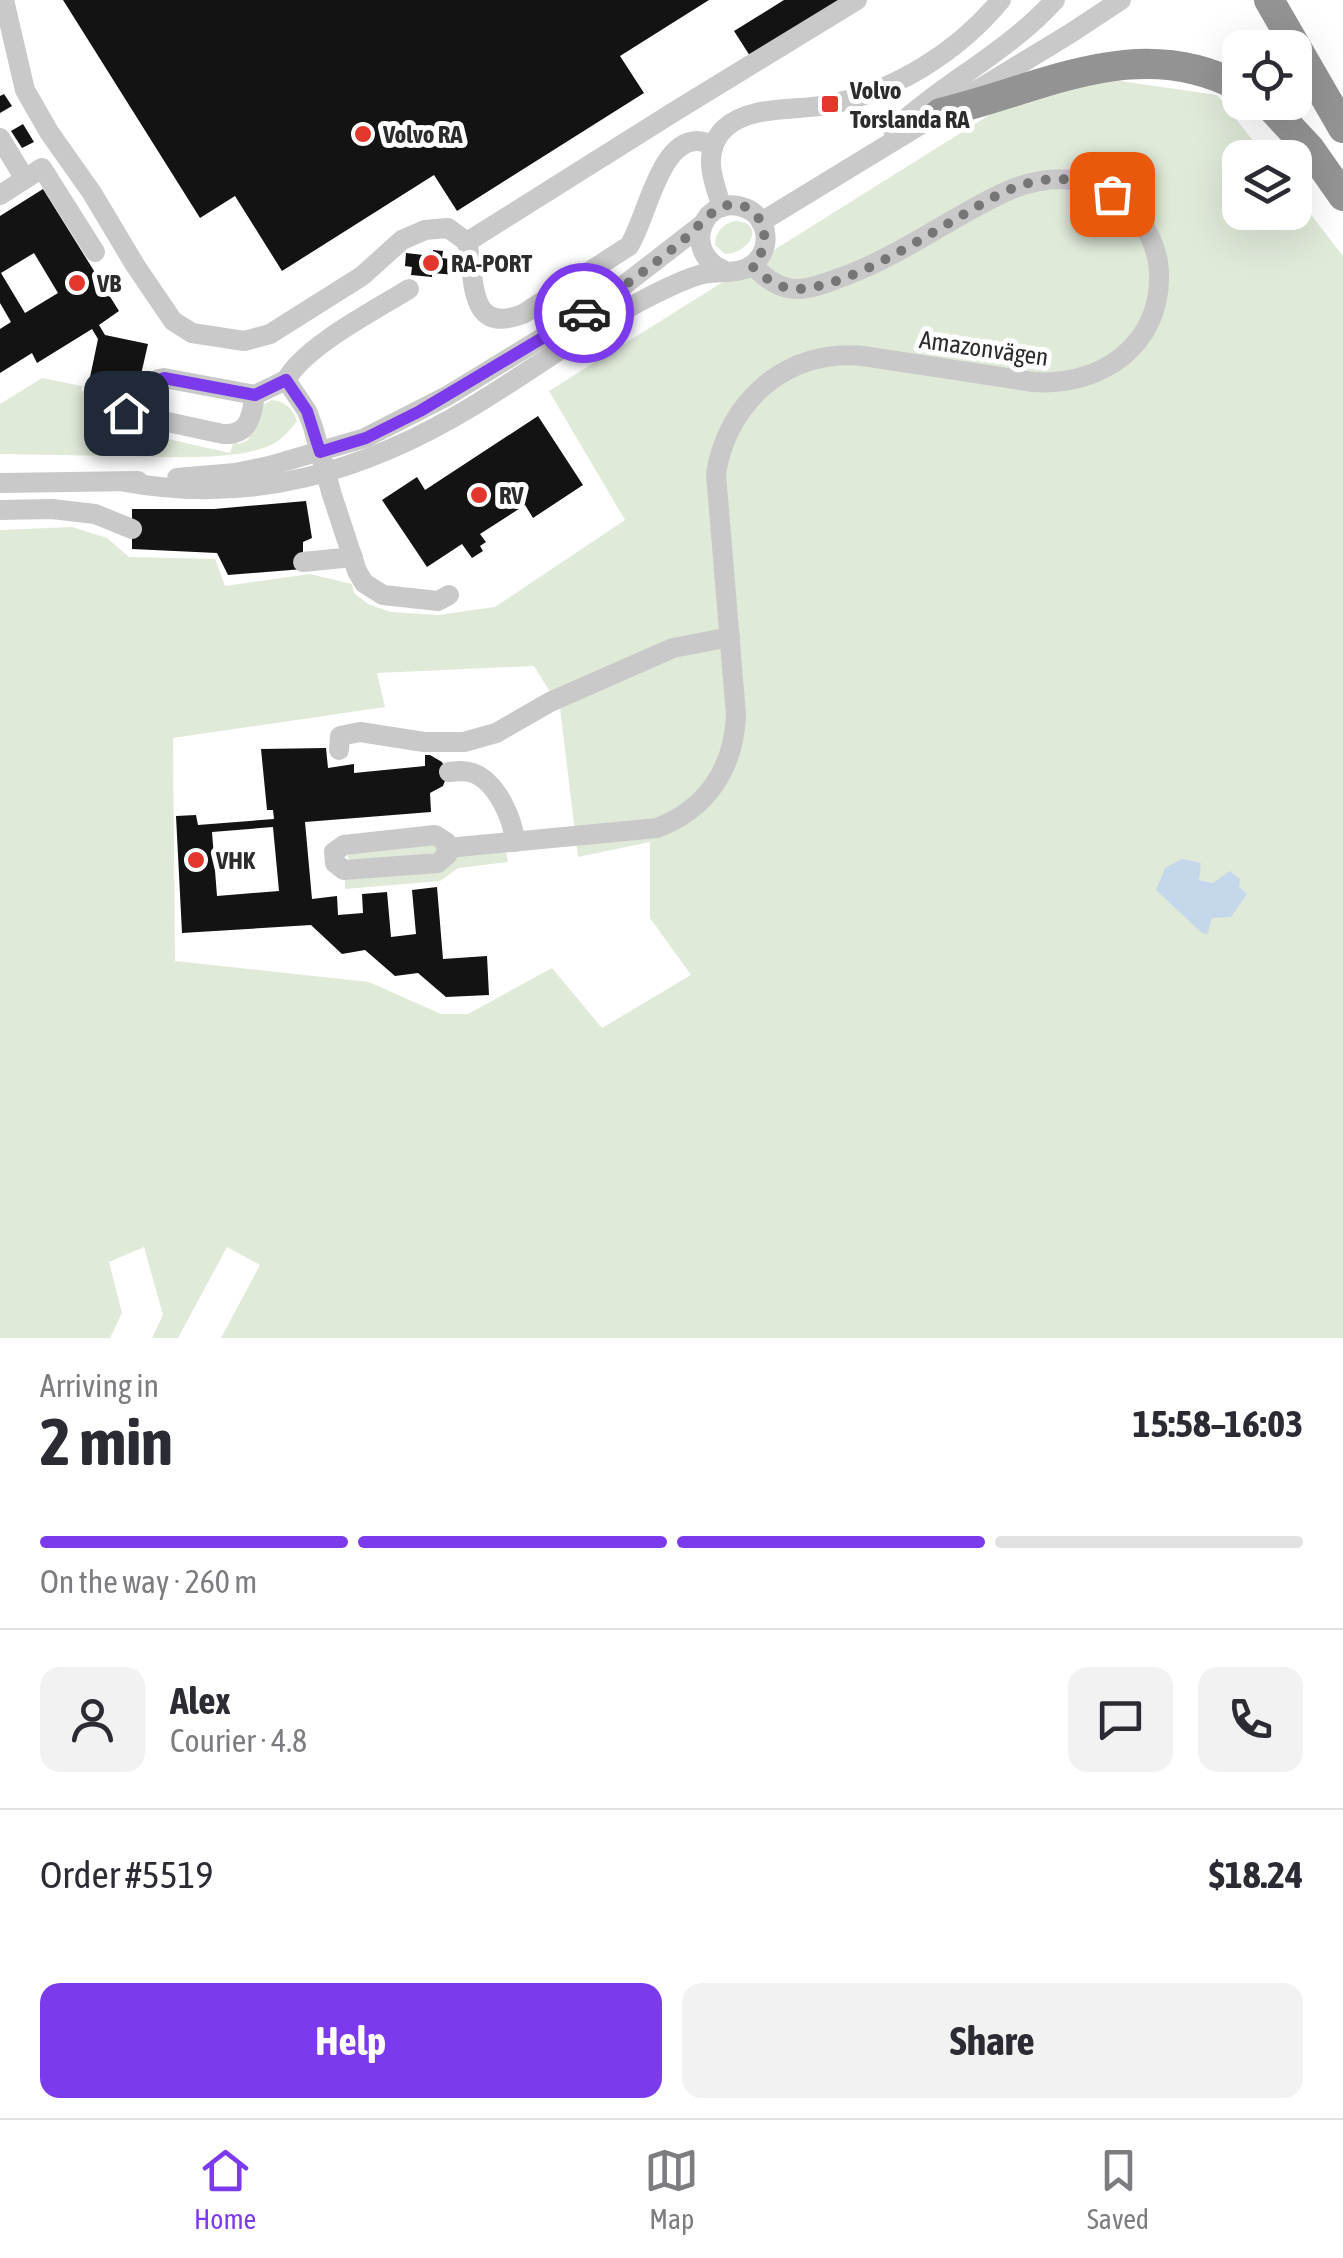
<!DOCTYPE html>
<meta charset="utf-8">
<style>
body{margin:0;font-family:"Asap Condensed",sans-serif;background:#f2f2f3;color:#2b2b33;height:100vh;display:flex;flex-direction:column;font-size:38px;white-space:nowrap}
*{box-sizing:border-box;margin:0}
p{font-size:32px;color:#7c7c81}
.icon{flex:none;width:55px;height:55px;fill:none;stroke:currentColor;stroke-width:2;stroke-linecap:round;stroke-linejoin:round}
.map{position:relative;height:1338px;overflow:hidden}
.panel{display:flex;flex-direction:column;background:#fff;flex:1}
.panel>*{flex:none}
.controls{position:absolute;left:1222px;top:30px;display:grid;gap:20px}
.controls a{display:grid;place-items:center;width:90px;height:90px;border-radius:20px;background:#fff;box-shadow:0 10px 40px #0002;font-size:50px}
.pin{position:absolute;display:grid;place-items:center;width:85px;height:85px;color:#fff;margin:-42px;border-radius:20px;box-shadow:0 5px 15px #0006}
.courier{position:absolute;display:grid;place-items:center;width:100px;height:100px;margin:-50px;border:8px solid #7c3aed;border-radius:50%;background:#fff;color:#222;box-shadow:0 2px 12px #0007}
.overview em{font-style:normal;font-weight:700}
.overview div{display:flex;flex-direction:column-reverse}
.overview{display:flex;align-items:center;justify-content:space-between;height:170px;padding:0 40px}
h1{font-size:65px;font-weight:700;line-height:75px}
.bar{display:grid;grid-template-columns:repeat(4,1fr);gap:15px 10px;align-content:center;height:120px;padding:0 40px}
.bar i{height:12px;border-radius:8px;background:#e1e1e2}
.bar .current{background:#7c3aed}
.bar p{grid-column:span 4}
.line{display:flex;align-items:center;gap:25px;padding:0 40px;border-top:2px solid #e1e1e2}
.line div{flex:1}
.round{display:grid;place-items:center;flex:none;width:105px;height:105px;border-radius:20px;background:#f2f2f3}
.action{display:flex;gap:20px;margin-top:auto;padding:20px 40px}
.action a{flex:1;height:115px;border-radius:20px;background:#7c3aed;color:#fff;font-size:40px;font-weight:700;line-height:115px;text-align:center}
.action a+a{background:#f2f2f3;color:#2b2b33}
.dock{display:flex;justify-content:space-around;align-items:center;height:140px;border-top:2px solid #e1e1e2;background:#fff;font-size:28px;color:#7c7c81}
.dock a{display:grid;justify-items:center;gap:5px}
.dock .current{color:#7c3aed}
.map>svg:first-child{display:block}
.green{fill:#e0ead9;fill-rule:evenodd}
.water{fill:#c5d7ea}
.building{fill:#131313;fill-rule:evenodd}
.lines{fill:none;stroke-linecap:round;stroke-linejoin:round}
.minor{stroke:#c9c9c9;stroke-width:20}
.highway{stroke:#939393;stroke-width:30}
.done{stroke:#767676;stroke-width:10;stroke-dasharray:0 18}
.route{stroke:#7c3aed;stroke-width:12}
.poi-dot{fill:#e3362d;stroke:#fff;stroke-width:4}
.labels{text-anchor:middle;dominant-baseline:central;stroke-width:10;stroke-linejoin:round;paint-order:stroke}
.poi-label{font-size:25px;font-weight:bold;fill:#2c2c2c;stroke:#fff;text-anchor:start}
.street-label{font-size:25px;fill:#2c2c2c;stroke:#fff}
</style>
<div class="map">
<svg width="1343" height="1338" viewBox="0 0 1343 1338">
<rect width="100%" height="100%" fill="#fff"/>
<g class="green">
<path d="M 1058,72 L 1217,95 L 1266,157 L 1240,158 L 1240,212 L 1295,212 L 1295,194 L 1343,256 L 1343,1338 L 221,1338 L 260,1265 L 227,1247 L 178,1338 L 152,1338 L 163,1315 L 144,1247 L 109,1262 L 122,1313 L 110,1338 L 0,1338 L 0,530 L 72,527 L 107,538 L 129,557 L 215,559 L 225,586 L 310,574 L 352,584 L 354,593 L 368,604 L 390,612 L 438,615 L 495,607 L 625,520 L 549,391 ZM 534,666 L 560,708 L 578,857 L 650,842 L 650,918 L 691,975 L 602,1028 L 552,968 L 468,1014 L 441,1014 L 369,982 L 175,961 L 173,738 L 385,707 L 377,673 ZM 1201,863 L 1198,880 L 1213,883 L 1156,890 Z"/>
<path d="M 734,221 C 765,221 753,252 725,254 L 715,245 C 715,232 722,225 734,221 Z"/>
<path d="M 42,378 L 82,386 L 81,391 L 126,402 L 114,456 L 0,454 L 0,404 Z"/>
<path d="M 272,400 C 285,401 293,409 297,421 C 291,429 283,438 275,443 C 239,463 160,456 118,456 L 124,429 L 230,453 L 234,441 L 239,444 L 248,440 L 262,405 Z"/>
<path d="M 435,844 L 439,849 L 436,853 L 353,861 L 348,858 L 348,854 Z"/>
<path d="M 506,851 L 508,862 L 458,868 L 440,881 L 345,889 L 345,880 L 407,873 L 459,854 Z"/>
</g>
<path class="water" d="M 1182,859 L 1201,863 L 1199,880 L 1213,883 L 1230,871 L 1240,879 L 1239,887 L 1247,894 L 1231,917 L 1212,918 L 1207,935 L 1201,932 L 1156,890 L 1165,868 Z"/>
<g class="building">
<path d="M 63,0 L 709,0 L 620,56 L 644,93 L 457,211 L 434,175 L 282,271 L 235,196 L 200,218 Z"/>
<path d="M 784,0 L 840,0 L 750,56 L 734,31 Z"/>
<path d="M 4,94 L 12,106 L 0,113 L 0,96 Z"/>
<path d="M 23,124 L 34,142 L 22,148 L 11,131 Z"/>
<path d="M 43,189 L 119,311 L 99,325 L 105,335 L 148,344 L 137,392 L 89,382 L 98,339 L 92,329 L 37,363 L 32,353 L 0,373 L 0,329 L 11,322 L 0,303 L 0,216 ZM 34,253 L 58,293 L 25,313 L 1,273 Z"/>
<path d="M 433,250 L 443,251 L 442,258 L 457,260 L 456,275 L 432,273 L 432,277 L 411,275 L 412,267 L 405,266 L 406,253 L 432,256 Z"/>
<path d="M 538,416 L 583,485 L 533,518 L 525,505 L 480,534 L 486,542 L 480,546 L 483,551 L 472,558 L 462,544 L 427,567 L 382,500 L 417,477 L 425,490 Z"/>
<path d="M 306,501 L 312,538 L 303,542 L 303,569 L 228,575 L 217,553 L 132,549 L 132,509 L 214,509 Z"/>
<path d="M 326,748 L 328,768 L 354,764 L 354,773 L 425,766 L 425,755 L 430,755 L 442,762 L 445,768 L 446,778 L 443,786 L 430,793 L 431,812 L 305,822 L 312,899 L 337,896 L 338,915 L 363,913 L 362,894 L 387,892 L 391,937 L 416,934 L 412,890 L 437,887 L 443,959 L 487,956 L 489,995 L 446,997 L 418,973 L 395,976 L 365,950 L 342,954 L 311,925 L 182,933 L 176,816 L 196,815 L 198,825 L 274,819 L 273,810 L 267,810 L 261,749 ZM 273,827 L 279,891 L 217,896 L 212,832 Z"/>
</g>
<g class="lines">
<g class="minor">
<path d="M 4,0 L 25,90 L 49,132 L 92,193 L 135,265 L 173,321 L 192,333 L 244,341 L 270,334 L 362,276 L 402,240 L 425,230 L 448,228 L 467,242"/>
<path d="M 893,130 C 943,83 1008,52 1055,0"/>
<path d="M 0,138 L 25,179 L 0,195"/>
<path d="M 25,179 L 42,168 L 95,252"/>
<path d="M 722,207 C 713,181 701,151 725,128 C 750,105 795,111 827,105 C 894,92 958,52 1001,0"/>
<path d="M 761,222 L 1071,33 L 1121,0"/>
<path d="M 467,242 L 677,110 L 857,0"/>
<path d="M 467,242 C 476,277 466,336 523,314 L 629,246 C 647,218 659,140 698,141 C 703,141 709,144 714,145"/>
<path d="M 286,380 C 305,346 374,311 409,289"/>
<path d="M 255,395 L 286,380 L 307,411 L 313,427 L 332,495 L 357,571 L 364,583 L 383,595 L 438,601 L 449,595"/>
<path d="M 126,413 L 223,434 C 249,435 251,418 255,395 L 164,378 L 159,379 L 147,418"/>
<path d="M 177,478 L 235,473 L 269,466 L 365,438 L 447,396 L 606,299 L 703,224"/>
<path d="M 125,482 C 252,505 364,472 473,406 C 529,372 583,332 641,301 C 658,292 678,282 696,276 C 717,268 744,279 759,258 C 772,241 765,215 745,208 C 704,192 680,251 723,270"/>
<path d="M 0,483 L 138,481"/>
<path d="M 0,510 L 52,509 L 95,514 L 132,529"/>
<path d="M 303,562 L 353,557"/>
<path d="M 339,750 L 340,736 L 360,732 L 424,742 L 464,742 L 496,733 L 550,702 L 673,648 L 730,637"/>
<path d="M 449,772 C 457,771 465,770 473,773 C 497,782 513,819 515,842"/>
<path d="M 435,835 L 446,842 L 447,855 L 438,863 L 344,870 L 335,863 L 334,852 L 344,845 Z"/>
<path d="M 447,848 L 657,828 C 707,809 734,768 736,715 L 716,474 C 727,401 788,348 863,356 L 1033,382 C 1101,387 1162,345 1159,272 C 1158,247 1145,222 1126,205 C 1111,192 1093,183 1072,180 C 1027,174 989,200 951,221 C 918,240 886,260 850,274 C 834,280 816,288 799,289 C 781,290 764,278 753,265"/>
</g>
<g class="highway">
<path d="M 1269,0 L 1343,128"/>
<path d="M 1266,102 L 1310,149 L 1343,196"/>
<path d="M 940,113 C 1042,89 1138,32 1240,87"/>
</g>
</g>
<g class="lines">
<path class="done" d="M 584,313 C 617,292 649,268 680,243 C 690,235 711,211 721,207 C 758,194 779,239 752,266 C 764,278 781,290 799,289 C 850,286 917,241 961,216 C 985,202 1009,186 1038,181 C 1064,176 1089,181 1112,194"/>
<path class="route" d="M 126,413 L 147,418 L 159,380 L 164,378 L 255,395 L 286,380 L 307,411 L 320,452 L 366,438 L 420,411 L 584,313"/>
</g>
<g class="poi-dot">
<rect x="820" y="94" width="20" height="20" rx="5"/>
<circle cx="363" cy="134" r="10"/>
<circle cx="431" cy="263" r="10"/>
<circle cx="77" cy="283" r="10"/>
<circle cx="479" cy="495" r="10"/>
<circle cx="196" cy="860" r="10"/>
</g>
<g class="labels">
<g class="poi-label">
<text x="850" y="90">Volvo<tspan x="850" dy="29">Torslanda RA</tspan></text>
<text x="383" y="134">Volvo RA</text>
<text x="451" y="263">RA-PORT</text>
<text x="97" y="283">VB</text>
<text x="499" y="495">RV</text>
<text x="216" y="860">VHK</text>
</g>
<g class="street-label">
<text transform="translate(984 348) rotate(8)">Amazonvägen</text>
</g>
</g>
</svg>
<div class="controls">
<a><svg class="icon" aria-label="locate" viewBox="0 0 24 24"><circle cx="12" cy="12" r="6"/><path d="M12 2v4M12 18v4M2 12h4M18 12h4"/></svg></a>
<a><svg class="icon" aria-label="layers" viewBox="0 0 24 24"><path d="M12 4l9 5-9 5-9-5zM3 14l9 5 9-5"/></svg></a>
</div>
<div class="pin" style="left:1112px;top:194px;background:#ea580c"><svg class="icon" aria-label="bag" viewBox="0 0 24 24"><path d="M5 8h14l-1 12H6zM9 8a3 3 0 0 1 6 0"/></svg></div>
<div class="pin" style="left:126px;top:413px;background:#1f2937"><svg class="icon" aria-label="home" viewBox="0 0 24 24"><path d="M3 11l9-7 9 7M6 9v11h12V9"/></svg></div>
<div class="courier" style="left:584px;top:313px"><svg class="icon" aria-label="car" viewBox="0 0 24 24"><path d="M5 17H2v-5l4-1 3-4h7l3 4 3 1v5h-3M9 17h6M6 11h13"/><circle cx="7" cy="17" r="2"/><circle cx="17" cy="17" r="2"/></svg></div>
</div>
<section class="panel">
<div class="overview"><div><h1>2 min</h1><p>Arriving in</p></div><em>15:58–16:03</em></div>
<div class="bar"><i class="current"></i><i class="current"></i><i class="current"></i><i></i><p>On the way · 260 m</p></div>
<div class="line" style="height:180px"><a class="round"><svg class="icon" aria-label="person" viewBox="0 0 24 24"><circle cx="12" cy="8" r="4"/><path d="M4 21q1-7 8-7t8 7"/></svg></a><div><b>Alex</b><p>Courier · 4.8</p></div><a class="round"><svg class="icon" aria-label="chat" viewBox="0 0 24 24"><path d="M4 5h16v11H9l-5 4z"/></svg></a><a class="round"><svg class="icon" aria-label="phone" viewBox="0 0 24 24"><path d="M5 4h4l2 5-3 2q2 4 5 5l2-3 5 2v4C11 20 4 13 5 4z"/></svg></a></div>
<div class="line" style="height:130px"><div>Order #5519</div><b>$18.24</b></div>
<div class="action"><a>Help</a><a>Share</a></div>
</section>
<nav class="dock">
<a class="current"><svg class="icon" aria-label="home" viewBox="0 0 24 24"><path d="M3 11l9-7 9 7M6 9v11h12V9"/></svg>Home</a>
<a><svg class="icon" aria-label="map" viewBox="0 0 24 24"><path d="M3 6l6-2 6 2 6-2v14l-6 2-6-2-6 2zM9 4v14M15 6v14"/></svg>Map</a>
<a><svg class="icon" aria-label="saved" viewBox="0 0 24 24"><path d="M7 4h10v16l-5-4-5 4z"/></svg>Saved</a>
</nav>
